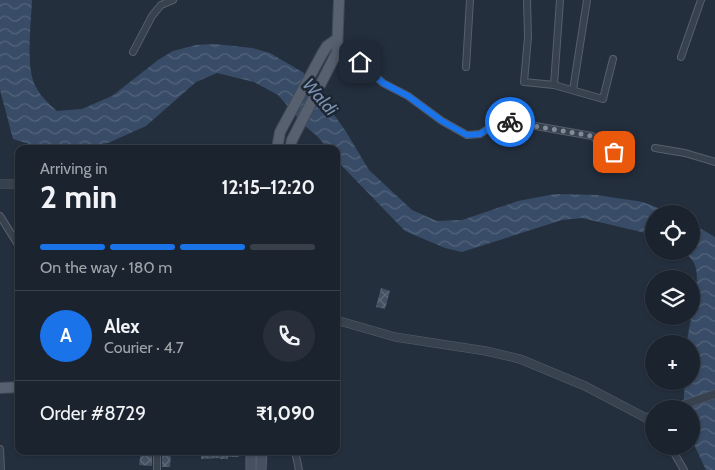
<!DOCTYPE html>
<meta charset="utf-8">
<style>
body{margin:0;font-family:Cabin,sans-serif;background:#282f3a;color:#f1f3f6;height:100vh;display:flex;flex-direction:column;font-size:19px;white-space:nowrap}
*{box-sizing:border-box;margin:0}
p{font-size:16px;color:#a0a4aa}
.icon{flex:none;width:28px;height:28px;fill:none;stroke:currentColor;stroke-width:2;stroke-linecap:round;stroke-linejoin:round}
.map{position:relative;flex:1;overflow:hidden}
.drawer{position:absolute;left:15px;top:145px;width:325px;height:310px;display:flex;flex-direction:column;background:#1b232e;border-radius:10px;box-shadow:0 1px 4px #0004,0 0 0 1px #39404a}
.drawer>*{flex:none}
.fabs{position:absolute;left:645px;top:205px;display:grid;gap:10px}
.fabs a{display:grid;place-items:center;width:55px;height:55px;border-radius:50%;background:#1b232e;box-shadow:0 1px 4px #0004,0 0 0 1px #39404a;font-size:25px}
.pin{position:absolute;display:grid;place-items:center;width:42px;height:42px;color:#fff;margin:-21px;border-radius:10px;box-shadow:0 2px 8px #0006}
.courier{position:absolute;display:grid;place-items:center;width:50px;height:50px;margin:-25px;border:4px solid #1a73e8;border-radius:50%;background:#fff;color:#222;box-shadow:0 1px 6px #0007}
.headline em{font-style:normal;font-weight:800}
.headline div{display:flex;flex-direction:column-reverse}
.headline{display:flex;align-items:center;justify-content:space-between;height:85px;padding:0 25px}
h1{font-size:32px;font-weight:800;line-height:38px}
.bar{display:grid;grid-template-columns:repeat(4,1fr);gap:8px 5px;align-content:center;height:60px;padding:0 25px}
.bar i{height:6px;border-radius:4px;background:#39404a}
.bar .current{background:#1a73e8}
.bar p{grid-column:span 4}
.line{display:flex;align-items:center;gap:12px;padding:0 25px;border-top:1px solid #39404a}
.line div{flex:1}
.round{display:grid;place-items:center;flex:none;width:52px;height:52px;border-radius:26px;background:#282f3a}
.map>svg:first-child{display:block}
.water{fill:url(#water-waves)}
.building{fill:url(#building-cross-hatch)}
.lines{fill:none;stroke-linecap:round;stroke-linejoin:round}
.minor-casing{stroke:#565f6c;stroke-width:8}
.tertiary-casing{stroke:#565f6c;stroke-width:9}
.secondary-casing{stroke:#565f6c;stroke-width:11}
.primary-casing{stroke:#414a57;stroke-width:12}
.minor{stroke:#38414e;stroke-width:6}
.tertiary{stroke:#38414e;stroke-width:8}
.secondary{stroke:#465061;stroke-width:9}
.primary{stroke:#56606e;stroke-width:10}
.done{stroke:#828b98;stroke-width:5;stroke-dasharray:0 9}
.route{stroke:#1a73e8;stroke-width:6}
.labels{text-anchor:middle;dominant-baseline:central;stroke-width:5;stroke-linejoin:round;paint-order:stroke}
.water-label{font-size:18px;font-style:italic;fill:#7c92b1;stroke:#1d2633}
</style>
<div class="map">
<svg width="715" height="470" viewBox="0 0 715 470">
<defs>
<pattern id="water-waves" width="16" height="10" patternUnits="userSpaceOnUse" patternTransform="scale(1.25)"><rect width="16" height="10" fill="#394c67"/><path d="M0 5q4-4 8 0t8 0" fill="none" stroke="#53647b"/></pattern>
<pattern id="building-cross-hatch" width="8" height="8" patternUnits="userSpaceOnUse" patternTransform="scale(1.25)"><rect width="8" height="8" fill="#455162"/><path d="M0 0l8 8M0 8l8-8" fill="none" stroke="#5d6877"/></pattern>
</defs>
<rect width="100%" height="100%" fill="#242f3e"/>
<g class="water">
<path d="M 0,0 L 32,0 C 31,22 26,64 34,83 C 39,95 48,103 57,111 L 82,109 L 112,96 L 158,60 L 173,51 L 196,45 L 215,44 L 252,48 L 270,53 L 304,73 L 345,130 L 369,170 L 412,210 L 437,221 L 462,220 L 518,201 L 555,194 L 597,195 L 643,202 L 673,214 L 654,214 L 654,235 L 582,218 L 562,220 L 462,252 L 445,248 L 405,231 L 344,168 L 336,159 L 336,149 L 328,149 L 317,136 L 304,125 L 278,95 L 254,82 L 217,73 L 196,82 L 146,126 L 108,143 L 70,149 L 45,149 L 13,139 L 0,90 Z"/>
<path d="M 691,223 L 715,237 L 715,470 L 706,470 L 704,466 L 691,438 L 691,409 L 683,409 L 685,381 L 691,381 L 691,344 L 687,344 C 688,324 703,280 694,263 C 692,259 687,255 684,251 L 691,251 Z"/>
</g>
<g class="building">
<path d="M 381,288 L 390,291 L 385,309 L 376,307 Z"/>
<path d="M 141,451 L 152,452 L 152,466 L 139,465 Z"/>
<path d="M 162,451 L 171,451 L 170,467 L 162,467 Z"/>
<path d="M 201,451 L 239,451 L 239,457 L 228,457 L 228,459 L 220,459 L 220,458 L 201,459 Z"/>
</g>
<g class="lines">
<g class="minor-casing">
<g id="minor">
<path d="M 527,0 L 528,37 L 524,82 L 554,85 L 603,99 L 613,59"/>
<path d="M 133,52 L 152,16 L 161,5 L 173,0"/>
<path d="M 337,52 L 348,51 L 383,83 L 408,96 L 442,121 L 467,135 L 480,134 L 494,125 L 503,122 L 513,122 L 592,136 L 614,152"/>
<path d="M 681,57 L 701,0"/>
<path d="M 466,67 L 470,0"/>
<path d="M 554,85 L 560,0"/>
<path d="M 573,90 L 587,0"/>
<path d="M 655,148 L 685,153 L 715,162"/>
<path d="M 0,216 L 19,246"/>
<path d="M 646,418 L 654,427"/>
<path d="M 670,446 L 684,470"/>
<path d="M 0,449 L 1,470"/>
<path d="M 295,451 L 299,470"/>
<path d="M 157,470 L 157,451"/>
</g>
</g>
<g class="tertiary-casing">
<g id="tertiary">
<path d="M 0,184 L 19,184"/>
<path d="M 336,320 L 395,337 L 486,351 L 520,359 L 585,386 L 646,418 L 654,415"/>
<path d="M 671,409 L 715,394"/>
</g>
</g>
<g class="secondary-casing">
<g id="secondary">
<path d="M 251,470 L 251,451"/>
<path d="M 261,470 L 262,451"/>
</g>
</g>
<g class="primary-casing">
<g id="primary">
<path d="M 277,149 L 280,132 L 322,54 L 327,46 L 337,39"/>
<path d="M 290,149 L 292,140 L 337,52 L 339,0"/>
<path d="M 0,388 L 19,387"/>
</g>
</g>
<use href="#minor" class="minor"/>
<use href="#tertiary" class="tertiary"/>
<use href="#secondary" class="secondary"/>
<use href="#primary" class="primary"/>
</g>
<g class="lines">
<path class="done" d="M 510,122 L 592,136 L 614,152"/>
<path class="route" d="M 360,62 L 383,83 L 408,96 L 442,121 L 467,135 L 480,134 L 494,125 L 503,122 L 510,122"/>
</g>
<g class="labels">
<g class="water-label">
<text transform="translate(320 97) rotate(49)">Waldi</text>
</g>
</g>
</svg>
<div class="fabs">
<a><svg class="icon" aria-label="locate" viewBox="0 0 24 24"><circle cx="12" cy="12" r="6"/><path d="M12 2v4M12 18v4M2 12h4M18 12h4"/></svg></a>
<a><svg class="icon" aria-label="layers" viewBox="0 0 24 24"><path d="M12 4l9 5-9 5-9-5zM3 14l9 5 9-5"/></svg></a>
<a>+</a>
<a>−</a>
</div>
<div class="pin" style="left:614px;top:152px;background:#ea580c"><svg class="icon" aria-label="bag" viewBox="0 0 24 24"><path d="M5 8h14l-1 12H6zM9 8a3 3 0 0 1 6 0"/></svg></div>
<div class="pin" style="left:360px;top:62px;background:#1f2937"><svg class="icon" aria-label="home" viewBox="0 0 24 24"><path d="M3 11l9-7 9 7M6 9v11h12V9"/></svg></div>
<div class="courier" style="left:510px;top:122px"><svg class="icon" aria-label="bike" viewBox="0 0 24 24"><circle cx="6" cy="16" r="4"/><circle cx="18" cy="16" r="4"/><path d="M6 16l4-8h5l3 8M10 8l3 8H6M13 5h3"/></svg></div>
<section class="drawer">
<div class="headline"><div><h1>2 min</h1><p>Arriving in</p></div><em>12:15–12:20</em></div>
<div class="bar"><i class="current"></i><i class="current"></i><i class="current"></i><i></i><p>On the way · 180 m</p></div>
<div class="line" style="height:90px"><b class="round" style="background:#1a73e8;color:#fff">A</b><div><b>Alex</b><p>Courier · 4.7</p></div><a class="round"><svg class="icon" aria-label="phone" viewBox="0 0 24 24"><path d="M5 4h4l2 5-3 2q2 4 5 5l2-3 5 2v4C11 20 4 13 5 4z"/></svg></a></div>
<div class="line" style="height:65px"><div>Order #8729</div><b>₹1,090</b></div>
</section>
</div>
